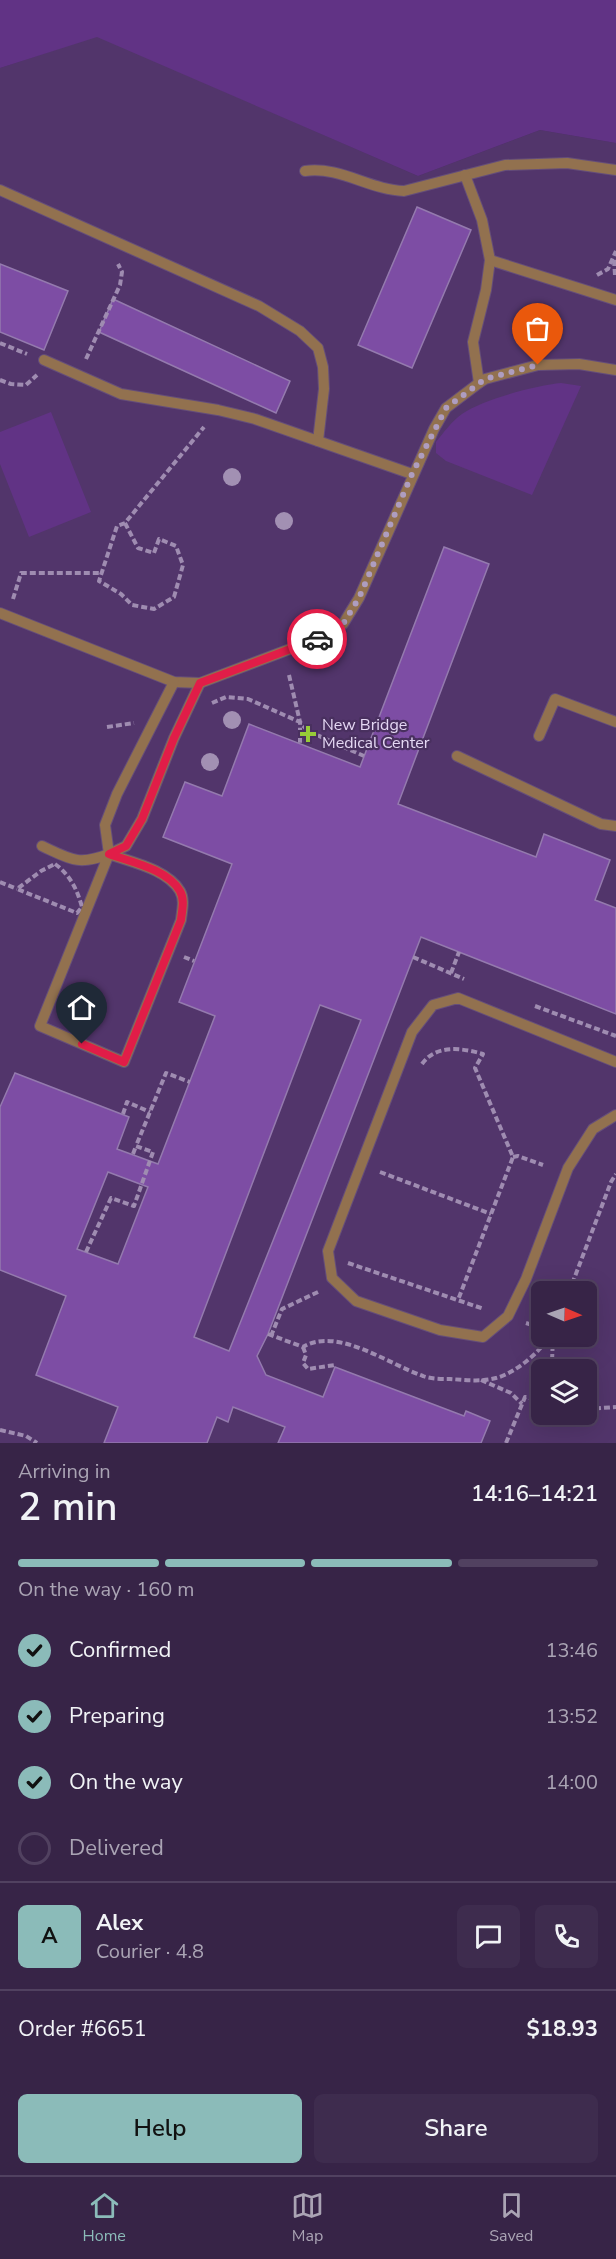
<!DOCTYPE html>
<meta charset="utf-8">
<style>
body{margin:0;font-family:"Nunito Sans",sans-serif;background:#3e2c4e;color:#f1f3f6;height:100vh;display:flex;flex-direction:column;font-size:22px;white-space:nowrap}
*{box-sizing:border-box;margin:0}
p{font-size:20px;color:#aaa4b4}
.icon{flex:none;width:33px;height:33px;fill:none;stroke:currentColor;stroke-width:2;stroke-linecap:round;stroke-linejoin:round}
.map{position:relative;height:1443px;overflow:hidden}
.panel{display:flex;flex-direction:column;background:#372447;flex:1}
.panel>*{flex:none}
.needle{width:39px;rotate:92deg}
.tools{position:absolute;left:531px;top:1281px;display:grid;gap:12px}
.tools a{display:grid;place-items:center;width:66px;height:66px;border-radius:9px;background:#372447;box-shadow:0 6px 24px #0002,0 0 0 2px #514160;font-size:30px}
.pin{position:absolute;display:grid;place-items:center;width:51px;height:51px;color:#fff;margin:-62px -26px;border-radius:50% 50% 50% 0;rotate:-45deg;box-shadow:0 0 6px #0007}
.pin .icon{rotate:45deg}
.courier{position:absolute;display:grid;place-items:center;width:60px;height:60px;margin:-30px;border:4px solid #e11d48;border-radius:50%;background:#fff;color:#222;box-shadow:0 2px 8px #0007}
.headline em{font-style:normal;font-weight:600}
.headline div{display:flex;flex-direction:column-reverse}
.headline{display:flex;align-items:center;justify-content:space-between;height:102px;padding:0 18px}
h1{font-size:39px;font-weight:600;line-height:45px}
.bar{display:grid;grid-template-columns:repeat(4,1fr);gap:9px 6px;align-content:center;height:72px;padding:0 18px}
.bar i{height:8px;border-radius:4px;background:#514160}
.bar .current{background:#8bbbb9}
.bar p{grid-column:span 4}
.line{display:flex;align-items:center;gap:15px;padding:0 18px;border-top:2px solid #514160}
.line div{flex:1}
.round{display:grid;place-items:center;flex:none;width:63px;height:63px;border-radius:9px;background:#3e2c4e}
ol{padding:0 18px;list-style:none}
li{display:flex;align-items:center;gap:18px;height:66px}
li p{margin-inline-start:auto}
li .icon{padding:6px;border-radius:50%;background:#8bbbb9;color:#111;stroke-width:4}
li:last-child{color:#aaa4b4}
li i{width:33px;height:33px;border:3px solid #514160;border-radius:50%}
.primary-button{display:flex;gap:12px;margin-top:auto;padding:12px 18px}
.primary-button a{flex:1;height:69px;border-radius:9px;background:#8bbbb9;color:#111;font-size:24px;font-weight:600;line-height:69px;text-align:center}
.primary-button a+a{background:#3e2c4e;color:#f1f3f6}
.dock{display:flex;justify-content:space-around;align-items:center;height:84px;border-top:2px solid #514160;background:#372447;font-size:16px;color:#aaa4b4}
.dock a{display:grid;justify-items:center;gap:3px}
.dock .current{color:#8bbbb9}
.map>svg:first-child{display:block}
.built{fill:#52356b;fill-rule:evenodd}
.green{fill:#613385}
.building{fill:#7d4da4;stroke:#947aae;stroke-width:1.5;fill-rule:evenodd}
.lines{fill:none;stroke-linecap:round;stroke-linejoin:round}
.service-casing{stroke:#654e7a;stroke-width:12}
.path{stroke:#9f8cb1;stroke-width:4;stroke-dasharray:6 3;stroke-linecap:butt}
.service{stroke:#92714f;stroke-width:10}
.tree{fill:#a290b3}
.done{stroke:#ae9dc0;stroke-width:6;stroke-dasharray:0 10.8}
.route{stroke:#e11d48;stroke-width:8}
.poi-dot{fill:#97cc38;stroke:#49305f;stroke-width:2}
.labels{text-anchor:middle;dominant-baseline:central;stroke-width:4.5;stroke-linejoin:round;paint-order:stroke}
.poi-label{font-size:16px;fill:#e5d8f4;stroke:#49305f;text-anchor:start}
</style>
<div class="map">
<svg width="616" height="1443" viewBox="0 0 616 1443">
<rect width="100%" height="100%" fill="#49305f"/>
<path class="built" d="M 97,36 L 418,176 L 540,130 L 616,143 L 616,1443 L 0,1443 L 0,68 ZM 542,1292 L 586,1292 L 586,1336 L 542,1336 ZM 542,1370 L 586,1370 L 586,1414 L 542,1414 Z"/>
<g class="green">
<path d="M 0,0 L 616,0 L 616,143 L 540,130 L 418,176 L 97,37 L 0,68 Z"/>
<path d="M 561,383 L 581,386 L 532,495 L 446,461 L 436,453 L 436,442 C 444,432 452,421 462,414 C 481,400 537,385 561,383 Z"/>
<path d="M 51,412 L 91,512 L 29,537 L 0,464 L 0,432 Z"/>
</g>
<g class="building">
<path d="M 417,207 L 471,230 L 412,368 L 358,345 Z"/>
<path d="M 0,264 L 68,291 L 44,350 L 0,332 Z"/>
<path d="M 113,299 L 290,381 L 276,413 L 99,332 Z"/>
<path d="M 444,547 L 489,564 L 398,804 L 536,857 L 544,834 L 610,860 L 595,900 L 616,908 L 616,1014 L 421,937 L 268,1334 L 257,1356 L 266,1375 L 323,1397 L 335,1367 L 464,1416 L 466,1411 L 490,1421 L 481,1443 L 278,1443 L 285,1427 L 233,1407 L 228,1422 L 217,1417 L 207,1443 L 104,1443 L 118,1407 L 36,1375 L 66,1296 L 0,1270 L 0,1107 L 15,1073 L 129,1117 L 117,1149 L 158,1164 L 215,1016 L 179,1002 L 232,864 L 163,837 L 185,782 L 222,796 L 249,724 L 360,767 ZM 320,1005 L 361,1020 L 229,1351 L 194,1337 ZM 108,1172 L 148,1187 L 118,1264 L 77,1249 Z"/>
</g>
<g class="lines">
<g class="service-casing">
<g id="service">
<path d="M 305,171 C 340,166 370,190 404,191 L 505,165 L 567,163 L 616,170"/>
<path d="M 465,175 L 482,220 L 490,260 L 486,290 L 473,342 L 479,383"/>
<path d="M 0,190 L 259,306 L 300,331 L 318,348 L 323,367 L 324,389 L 318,441"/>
<path d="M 490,260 L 616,300"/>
<path d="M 44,360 L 121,394 L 218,410 L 255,419 L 412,474"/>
<path d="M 0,613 L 174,682 L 200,683 L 327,635 L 343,624 L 359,598 L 434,429 L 446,408 L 479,383 L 485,379 L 538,365 L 579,364 L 616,370"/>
<path d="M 174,682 L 117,794 L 105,825 L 109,854 L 126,846 L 142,819 L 174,738 L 200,683"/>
<path d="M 539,736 L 555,699 L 616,722"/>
<path d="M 457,756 L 601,824 L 616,826"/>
<path d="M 42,846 C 70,859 78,866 109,854 C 131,862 167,869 180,891 C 185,900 182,910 181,920 L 124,1062 L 40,1026 L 109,854"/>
<path d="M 616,1062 L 458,998 L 433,1005 L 412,1032 L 328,1251 L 332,1278 L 356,1301 L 440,1330 L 483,1337 L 508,1316 L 526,1279 L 568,1168 L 593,1129 L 616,1115"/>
</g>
</g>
<g class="path">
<path d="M 614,260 L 615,275"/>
<path d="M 597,275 L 608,269 L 616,251"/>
<path d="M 0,343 L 27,354"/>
<path d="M 86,359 L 120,285 L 122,272 L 118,264"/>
<path d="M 0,380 L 11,384 L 26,385 L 37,375"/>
<path d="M 125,523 L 138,548 L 154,553 L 159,539 L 176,546 L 183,565 L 174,597 L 154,609 L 132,605 L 121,594 L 99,581 L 117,526 L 125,523 L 204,427"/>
<path d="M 13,599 L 21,573 L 101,573"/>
<path d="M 289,675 L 300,722 L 300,743"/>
<path d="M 212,703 L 226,697 L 248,699 L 300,722 L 308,731 L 364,756"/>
<path d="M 107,727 L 134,723"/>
<path d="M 55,864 C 70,875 77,889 82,907 L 77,913 L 17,889 L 41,871 Z"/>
<path d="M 0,882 L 17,889"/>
<path d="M 184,957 L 194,961"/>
<path d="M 413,957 L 464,979"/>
<path d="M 451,973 L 459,952"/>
<path d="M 535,1006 L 616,1036"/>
<path d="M 422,1064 C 436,1044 462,1048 483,1054 L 475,1068 L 513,1157 L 458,1300"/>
<path d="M 123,1114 L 127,1102 L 150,1112"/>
<path d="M 133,1154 L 136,1146"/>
<path d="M 513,1157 L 518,1156 L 543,1165"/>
<path d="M 380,1172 L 491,1214"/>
<path d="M 86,1252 L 111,1198 L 134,1206 L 153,1152 L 136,1146 L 166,1073 L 190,1082"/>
<path d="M 348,1263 L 484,1309"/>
<path d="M 569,1292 L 611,1182 L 616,1174"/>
<path d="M 526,1323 L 542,1328"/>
<path d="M 268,1334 L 303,1347 C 337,1326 390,1365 423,1376 C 431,1379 442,1379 450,1379 C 465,1380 482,1382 496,1378 C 515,1373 539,1353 550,1336"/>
<path d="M 271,1336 L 282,1309 L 320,1291"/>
<path d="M 553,1336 L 552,1362 L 556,1370"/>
<path d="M 303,1347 L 306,1355 L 303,1363 L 308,1369 L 335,1365"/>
<path d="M 481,1380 L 511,1393 L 522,1404"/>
<path d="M 586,1409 L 616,1407"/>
<path d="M 0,1430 L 26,1436 L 37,1443"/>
<path d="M 506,1443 L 525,1397 L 542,1401"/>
</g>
<use href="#service" class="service"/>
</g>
<g class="tree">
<circle cx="232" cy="477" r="9"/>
<circle cx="284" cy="521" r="9"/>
<circle cx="232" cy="720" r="9"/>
<circle cx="210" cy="762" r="9"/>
</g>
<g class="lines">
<path class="done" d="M 317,639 L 343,624 L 359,598 L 412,474 L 446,408 L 485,379 L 538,365"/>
<path class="route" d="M 82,1044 L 124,1062 L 181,920 C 182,910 185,900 180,891 C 167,869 131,862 109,854 L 126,846 L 142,819 L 174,738 L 200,683 L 317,639"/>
</g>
<path class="poi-dot" d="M305 725h6v6h6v6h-6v6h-6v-6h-6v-6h6z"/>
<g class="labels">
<g class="poi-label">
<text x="322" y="725">New Bridge<tspan x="322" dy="18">Medical Center</tspan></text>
</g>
</g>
</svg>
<div class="tools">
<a><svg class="needle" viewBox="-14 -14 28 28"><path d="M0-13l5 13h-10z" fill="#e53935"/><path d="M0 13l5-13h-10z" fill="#aaa4b4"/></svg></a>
<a><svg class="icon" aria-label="layers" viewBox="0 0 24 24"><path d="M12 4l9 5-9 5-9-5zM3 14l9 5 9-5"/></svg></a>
</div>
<div class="pin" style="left:538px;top:365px;background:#ea580c"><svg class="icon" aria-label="bag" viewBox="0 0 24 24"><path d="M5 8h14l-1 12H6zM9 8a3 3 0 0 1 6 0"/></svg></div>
<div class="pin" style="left:82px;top:1044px;background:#1f2937"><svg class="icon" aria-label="home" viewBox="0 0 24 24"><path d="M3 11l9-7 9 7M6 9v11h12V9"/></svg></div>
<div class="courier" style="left:317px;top:639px"><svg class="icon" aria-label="car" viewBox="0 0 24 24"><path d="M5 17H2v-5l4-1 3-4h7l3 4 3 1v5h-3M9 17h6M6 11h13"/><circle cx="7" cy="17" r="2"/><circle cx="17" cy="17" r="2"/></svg></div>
</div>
<section class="panel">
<div class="headline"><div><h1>2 min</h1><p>Arriving in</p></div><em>14:16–14:21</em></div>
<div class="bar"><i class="current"></i><i class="current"></i><i class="current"></i><i></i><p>On the way · 160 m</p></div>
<ol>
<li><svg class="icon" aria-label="check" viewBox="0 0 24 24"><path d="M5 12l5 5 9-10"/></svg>Confirmed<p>13:46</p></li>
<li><svg class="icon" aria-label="check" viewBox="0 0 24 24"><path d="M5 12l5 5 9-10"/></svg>Preparing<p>13:52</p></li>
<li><svg class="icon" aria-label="check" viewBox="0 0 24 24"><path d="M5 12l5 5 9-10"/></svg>On the way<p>14:00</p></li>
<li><i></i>Delivered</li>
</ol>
<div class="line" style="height:108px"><b class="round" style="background:#8bbbb9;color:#111">A</b><div><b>Alex</b><p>Courier · 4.8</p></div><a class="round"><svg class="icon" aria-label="chat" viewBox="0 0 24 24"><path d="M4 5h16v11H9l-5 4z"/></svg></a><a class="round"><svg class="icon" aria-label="phone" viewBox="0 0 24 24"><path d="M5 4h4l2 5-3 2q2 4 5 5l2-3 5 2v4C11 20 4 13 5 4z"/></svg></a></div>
<div class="line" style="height:78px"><div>Order #6651</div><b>$18.93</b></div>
<div class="primary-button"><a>Help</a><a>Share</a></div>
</section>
<nav class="dock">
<a class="current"><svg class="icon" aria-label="home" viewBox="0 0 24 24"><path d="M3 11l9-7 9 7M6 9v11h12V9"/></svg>Home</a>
<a><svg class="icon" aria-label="map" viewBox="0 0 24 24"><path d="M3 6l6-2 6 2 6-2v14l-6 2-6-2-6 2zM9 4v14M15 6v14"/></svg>Map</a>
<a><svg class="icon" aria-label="saved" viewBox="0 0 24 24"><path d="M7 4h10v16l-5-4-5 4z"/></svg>Saved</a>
</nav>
